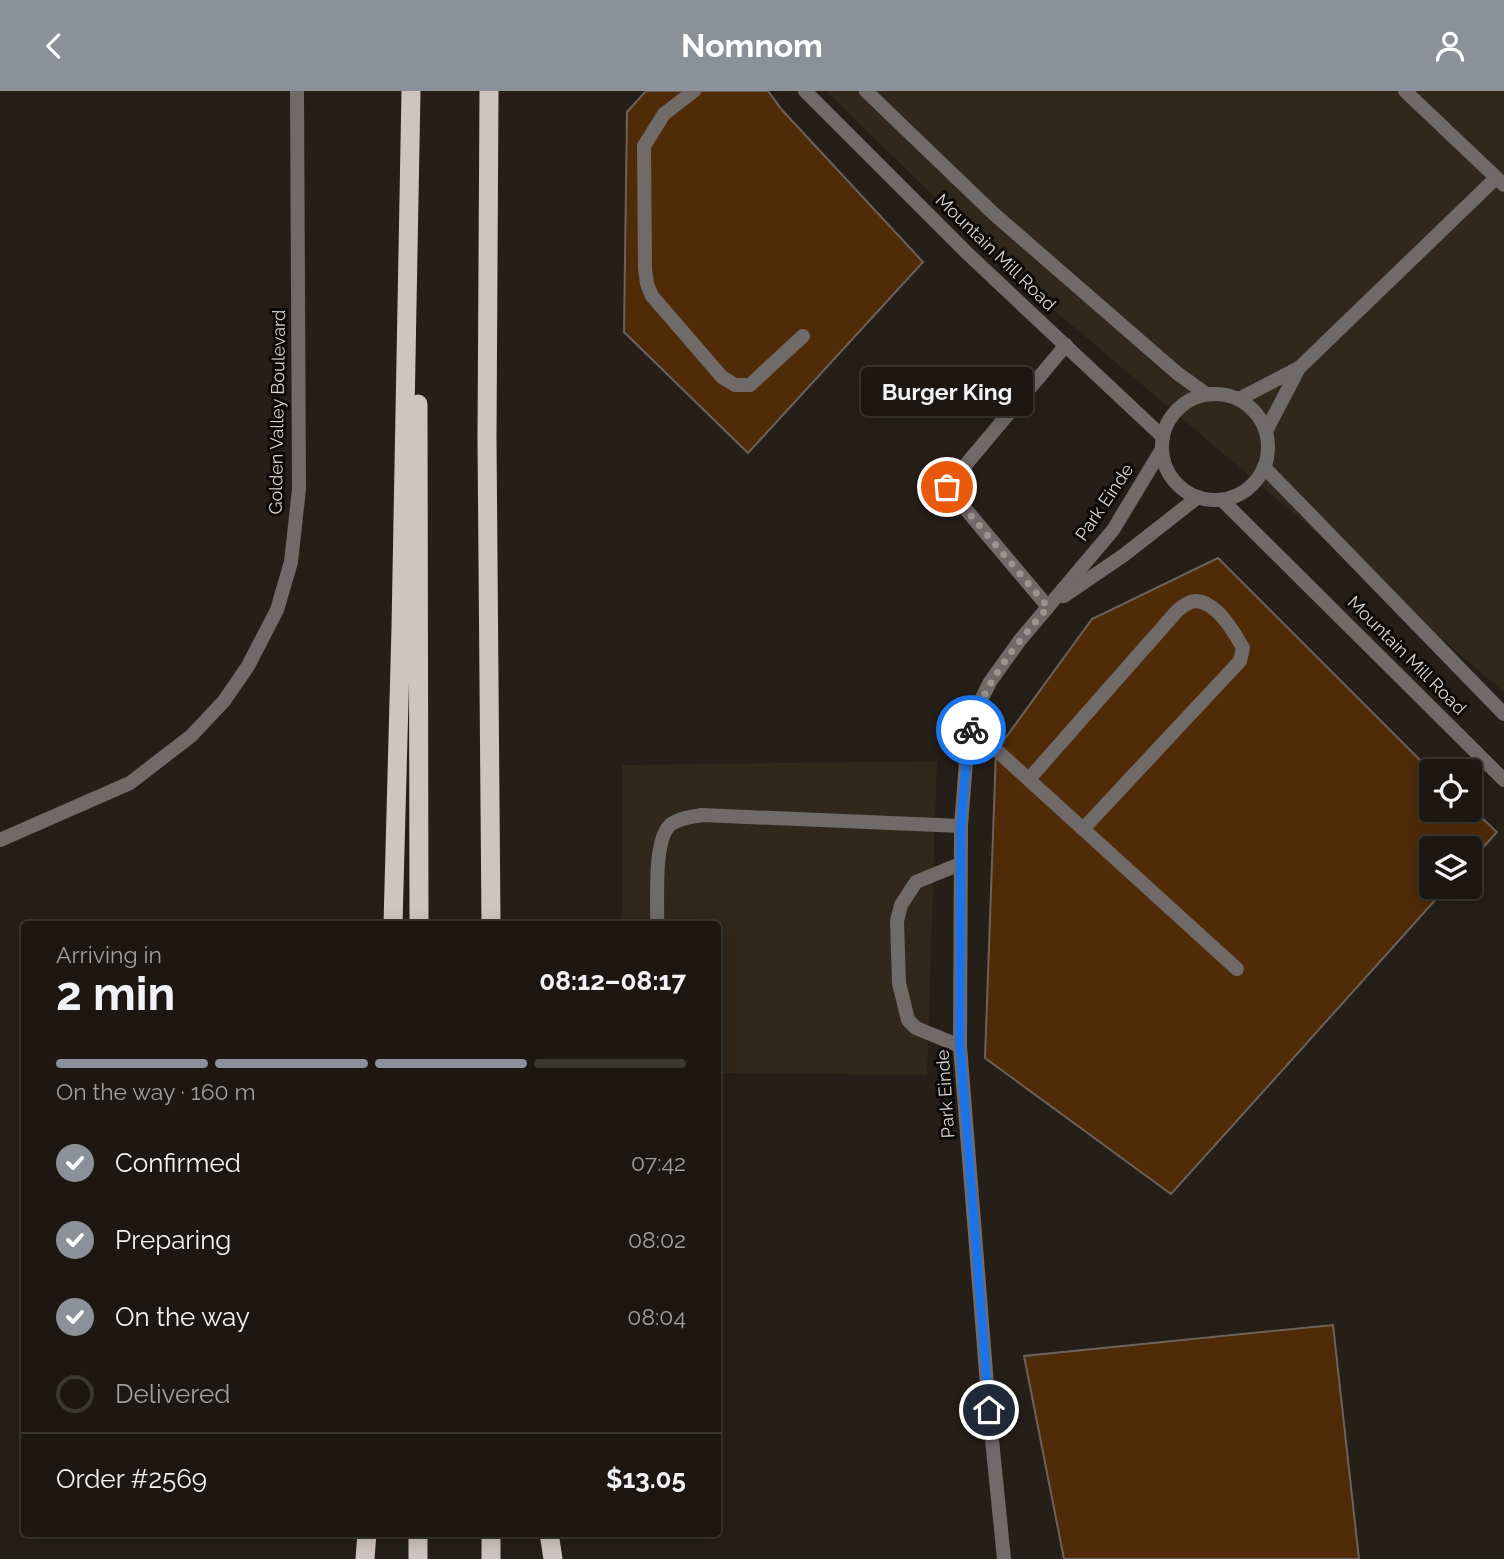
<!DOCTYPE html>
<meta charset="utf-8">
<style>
body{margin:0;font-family:Raleway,sans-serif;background:#25201b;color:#f1f3f6;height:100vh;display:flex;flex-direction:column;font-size:26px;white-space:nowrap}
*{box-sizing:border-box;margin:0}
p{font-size:23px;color:#a09f9f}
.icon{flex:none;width:38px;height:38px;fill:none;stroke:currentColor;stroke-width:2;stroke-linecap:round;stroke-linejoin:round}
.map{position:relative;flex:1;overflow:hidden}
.details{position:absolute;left:21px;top:830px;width:700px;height:616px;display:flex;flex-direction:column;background:#1c1712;border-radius:7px;box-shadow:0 4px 18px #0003,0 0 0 2px #3a3632}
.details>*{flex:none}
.tools{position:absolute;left:1419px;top:668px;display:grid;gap:14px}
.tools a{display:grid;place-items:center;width:63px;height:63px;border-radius:7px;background:#1c1712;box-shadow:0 4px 18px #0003,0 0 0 2px #3a3632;font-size:35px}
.pin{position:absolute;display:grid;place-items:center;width:60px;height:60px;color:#fff;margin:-30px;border:4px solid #fff;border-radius:50%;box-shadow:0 2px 7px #0007}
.courier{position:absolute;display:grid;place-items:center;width:70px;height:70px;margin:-35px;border:5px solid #1a73e8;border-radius:50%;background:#fff;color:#222;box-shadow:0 2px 9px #0007}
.bubble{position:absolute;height:49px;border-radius:7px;background:#1c1712;box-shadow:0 4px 18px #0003,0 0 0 2px #3a3632;font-size:23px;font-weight:700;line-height:49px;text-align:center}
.headline em{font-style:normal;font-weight:700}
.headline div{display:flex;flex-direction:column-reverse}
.headline{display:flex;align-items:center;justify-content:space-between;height:119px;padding:0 35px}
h1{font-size:46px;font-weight:700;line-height:52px}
.bar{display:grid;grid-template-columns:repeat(4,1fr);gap:10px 7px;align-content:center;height:84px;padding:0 35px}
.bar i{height:9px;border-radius:5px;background:#3a3632}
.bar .on{background:#8c9099}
.bar p{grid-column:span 4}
.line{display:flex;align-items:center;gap:18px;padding:0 35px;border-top:2px solid #3a3632}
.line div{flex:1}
ol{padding:0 35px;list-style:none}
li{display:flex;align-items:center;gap:21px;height:77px}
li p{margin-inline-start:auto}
li .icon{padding:7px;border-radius:50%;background:#8c9099;color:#fff;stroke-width:4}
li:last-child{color:#a09f9f}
li i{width:38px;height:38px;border:4px solid #3a3632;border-radius:50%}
header{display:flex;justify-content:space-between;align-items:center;height:91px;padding:0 35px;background:#8c9099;color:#fff;font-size:32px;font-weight:700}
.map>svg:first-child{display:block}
.built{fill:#31281b}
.building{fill:#4f2b08;stroke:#6b625b;stroke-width:2}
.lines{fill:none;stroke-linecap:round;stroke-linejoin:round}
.service{stroke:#706a69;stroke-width:14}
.minor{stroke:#706a69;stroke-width:14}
.trunk{stroke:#d0c4c2;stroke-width:19}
.done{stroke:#9a9590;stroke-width:7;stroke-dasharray:0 12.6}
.route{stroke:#1a73e8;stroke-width:9}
.labels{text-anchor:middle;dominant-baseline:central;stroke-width:6;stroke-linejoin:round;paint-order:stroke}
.street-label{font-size:18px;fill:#d9d5d0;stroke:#0c0a07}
</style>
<header><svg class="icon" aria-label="back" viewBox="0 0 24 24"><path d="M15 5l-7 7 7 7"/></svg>Nomnom<svg class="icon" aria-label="person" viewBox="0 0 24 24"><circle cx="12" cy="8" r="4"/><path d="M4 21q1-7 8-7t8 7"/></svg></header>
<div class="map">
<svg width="1504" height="1468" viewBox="0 0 1504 1468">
<rect width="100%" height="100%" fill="#251f18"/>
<g class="built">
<path d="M 826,0 L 1504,0 L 1504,601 L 1028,197 Z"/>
<path d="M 937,670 L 927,984 L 718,982 L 718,833 L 622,833 L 622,674 Z"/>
</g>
<g class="building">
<path d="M 646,0 L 768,0 L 782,19 L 923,171 L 748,362 L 624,241 L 627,21 Z"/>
<path d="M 1218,467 L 1432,681 L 1432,719 L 1470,719 L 1470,716 L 1497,741 L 1470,771 L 1470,758 L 1432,758 L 1432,796 L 1447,796 L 1171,1103 L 985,967 L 996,660 L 1092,528 Z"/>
<path d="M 1333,1234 L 1359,1468 L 1064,1468 L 1024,1265 Z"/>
</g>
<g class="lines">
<g class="service">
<path d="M 694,0 L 664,23 L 644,55 L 645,177 L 647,193 L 652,205 L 722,286 L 735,294 L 750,294 L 803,245"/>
<path d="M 1405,0 L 1504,94"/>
<path d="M 1239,308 L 1299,277 L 1496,87"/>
<path d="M 1266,340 L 1299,277"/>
<path d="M 972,637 L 1237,878"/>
<path d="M 1029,688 L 1177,520 C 1182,516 1189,510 1196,510 C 1217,511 1234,541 1243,557 L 1240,570 L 1083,738"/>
<path d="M 657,833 C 658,810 653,750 670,734 C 679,727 691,726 702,724 L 961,735"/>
<path d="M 960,955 L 916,937 L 908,929 L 899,892 L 897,830 L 901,814 L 916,791 L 960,773"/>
</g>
<g class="minor">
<path d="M 805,0 L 968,163 L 1163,346"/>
<path d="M 866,0 L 994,123 L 1177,282 L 1206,303"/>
<circle cx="1215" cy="356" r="53"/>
<path d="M 1264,376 L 1504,623"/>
<path d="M 1222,409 L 1504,689"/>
<path d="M 1064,505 L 1124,464 L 1198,406"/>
<path d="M 1048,516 L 947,396 L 1066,254"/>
<path d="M 0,749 L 130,692 L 191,645 L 224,610 L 248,575 L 277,519 L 291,471 L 299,398 L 297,0"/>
<path d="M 1004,1468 L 989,1319 L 960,955 L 961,735 L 967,658 L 980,611 L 990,591 L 1020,549 L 1113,439 L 1162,358"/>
</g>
<g class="trunk">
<path d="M 489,0 L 487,347 L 491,833"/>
<path d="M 418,313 L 419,833"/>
<path d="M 393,833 L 401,536 L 411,0"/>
<path d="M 491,1442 L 491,1468"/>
<path d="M 549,1442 L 553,1468"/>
<path d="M 365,1468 L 367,1442"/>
<path d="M 418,1468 L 418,1442"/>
</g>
</g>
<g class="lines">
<path class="done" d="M 947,396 L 1048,516 C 1016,554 984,591 971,639"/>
<path class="route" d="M 971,639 L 967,659 L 961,735 L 960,954 L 989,1319"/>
</g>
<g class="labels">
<g class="street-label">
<text transform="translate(996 161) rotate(44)">Mountain Mill Road</text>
<text transform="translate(277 321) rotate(-89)">Golden Valley Boulevard</text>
<text transform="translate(1104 411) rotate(-56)">Park Einde</text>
<text transform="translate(1407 564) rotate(45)">Mountain Mill Road</text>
<text transform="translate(945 1003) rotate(-94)">Park Einde</text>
</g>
</g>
</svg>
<div class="tools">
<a><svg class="icon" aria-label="locate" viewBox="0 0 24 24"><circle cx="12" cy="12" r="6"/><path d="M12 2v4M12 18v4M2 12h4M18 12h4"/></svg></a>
<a><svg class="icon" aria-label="layers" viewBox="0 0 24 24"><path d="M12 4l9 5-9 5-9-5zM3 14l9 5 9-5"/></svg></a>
</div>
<div class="pin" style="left:947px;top:396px;background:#ea580c"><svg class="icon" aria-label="bag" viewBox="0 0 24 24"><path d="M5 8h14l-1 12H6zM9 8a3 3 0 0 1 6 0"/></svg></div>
<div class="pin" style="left:989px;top:1319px;background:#1f2937"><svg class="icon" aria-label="home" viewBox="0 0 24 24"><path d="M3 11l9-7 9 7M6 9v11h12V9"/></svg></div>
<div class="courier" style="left:971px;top:639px"><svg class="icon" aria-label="bike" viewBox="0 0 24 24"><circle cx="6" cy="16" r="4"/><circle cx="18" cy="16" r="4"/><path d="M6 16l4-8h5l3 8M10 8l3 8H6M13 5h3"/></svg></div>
<div class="bubble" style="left:861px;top:276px;width:172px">Burger King</div>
<section class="details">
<div class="headline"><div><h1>2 min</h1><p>Arriving in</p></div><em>08:12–08:17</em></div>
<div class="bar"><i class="on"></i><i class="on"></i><i class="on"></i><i></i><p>On the way · 160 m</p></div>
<ol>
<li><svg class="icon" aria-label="check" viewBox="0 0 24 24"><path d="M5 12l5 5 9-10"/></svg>Confirmed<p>07:42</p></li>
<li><svg class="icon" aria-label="check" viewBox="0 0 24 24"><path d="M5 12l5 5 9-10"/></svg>Preparing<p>08:02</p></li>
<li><svg class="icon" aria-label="check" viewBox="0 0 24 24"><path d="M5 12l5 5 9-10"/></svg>On the way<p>08:04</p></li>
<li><i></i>Delivered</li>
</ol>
<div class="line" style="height:91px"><div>Order #2569</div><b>$13.05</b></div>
</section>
</div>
